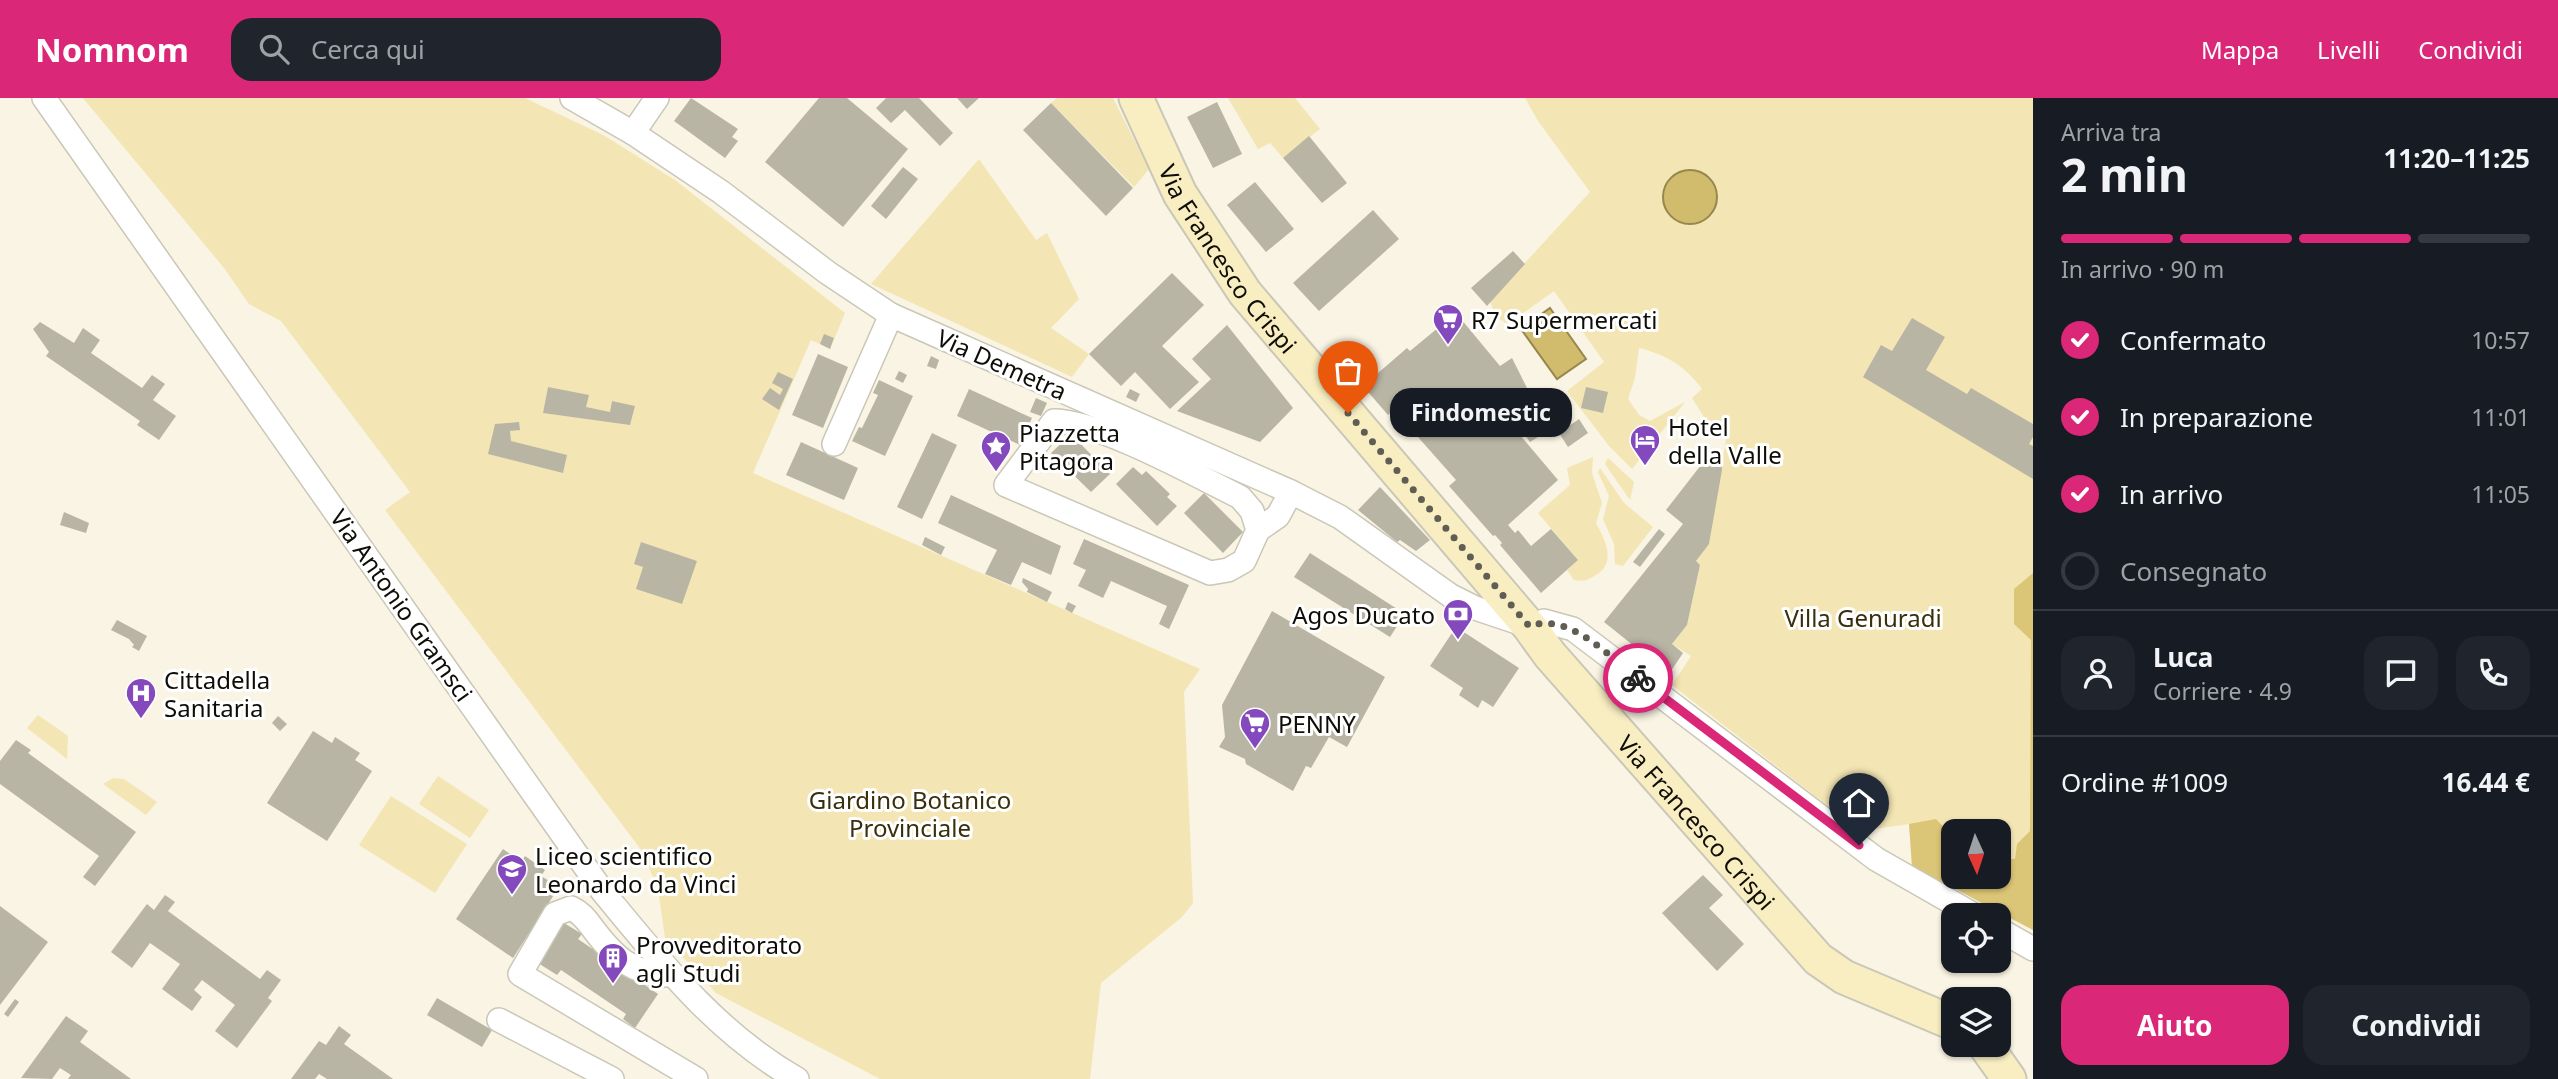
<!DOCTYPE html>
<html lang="it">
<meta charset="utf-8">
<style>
body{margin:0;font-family:"Noto Sans",sans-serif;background:#20242c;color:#f1f3f6;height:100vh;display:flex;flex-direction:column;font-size:26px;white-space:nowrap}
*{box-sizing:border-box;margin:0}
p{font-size:23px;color:#9ea1a6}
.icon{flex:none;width:38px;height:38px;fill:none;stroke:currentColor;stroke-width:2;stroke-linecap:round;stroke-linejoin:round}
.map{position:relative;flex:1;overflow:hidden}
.drawer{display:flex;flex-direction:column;background:#171b24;width:525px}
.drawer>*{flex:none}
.needle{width:46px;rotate:177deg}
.fabs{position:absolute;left:1941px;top:721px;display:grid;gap:14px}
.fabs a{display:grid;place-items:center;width:70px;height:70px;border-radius:14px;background:#171b24;box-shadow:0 2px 5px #0004;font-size:35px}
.pin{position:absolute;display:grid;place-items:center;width:60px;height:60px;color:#fff;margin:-72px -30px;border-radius:50% 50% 50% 0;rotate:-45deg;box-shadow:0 0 7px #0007}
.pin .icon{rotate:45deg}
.courier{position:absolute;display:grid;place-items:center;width:70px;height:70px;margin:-35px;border:5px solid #db2777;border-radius:50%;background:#fff;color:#222;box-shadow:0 2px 9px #0007}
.bubble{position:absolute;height:49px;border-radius:21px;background:#171b24;box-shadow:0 2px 5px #0004;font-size:23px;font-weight:700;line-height:49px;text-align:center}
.summary em{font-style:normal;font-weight:700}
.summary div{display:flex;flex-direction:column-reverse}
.summary{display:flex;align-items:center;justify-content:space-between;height:119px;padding:0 28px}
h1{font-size:46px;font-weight:700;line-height:52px}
.bar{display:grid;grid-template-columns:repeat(4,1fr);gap:10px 7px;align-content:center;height:84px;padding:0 28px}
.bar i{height:9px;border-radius:5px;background:#363941}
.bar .on{background:#db2777}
.bar p{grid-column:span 4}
.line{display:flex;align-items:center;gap:18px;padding:0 28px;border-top:2px solid #363941}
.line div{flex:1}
.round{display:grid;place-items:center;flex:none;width:74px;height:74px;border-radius:21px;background:#20242c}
ol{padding:0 28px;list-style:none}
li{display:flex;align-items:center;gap:21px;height:77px}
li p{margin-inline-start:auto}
li .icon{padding:7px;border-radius:50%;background:#db2777;color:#fff;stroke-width:4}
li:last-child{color:#9ea1a6}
li i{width:38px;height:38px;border:4px solid #363941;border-radius:50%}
.action{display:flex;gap:14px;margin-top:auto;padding:14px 28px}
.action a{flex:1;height:80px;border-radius:21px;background:#db2777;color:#fff;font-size:28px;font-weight:700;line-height:80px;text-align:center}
.action a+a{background:#20242c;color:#f1f3f6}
header{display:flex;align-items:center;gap:42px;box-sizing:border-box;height:98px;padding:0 35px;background:#db2777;color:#fff}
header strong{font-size:33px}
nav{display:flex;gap:38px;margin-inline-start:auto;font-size:24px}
.search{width:490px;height:63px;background:#20242c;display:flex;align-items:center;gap:18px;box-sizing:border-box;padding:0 24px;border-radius:21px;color:#9ea1a6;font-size:26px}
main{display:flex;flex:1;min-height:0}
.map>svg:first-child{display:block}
.green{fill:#f3e6b4;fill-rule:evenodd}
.forest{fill:#dbc576}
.water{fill:#d1bb6c;stroke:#96874e;stroke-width:2}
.building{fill:#b9b5a5}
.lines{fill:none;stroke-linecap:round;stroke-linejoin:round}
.minor-casing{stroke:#cbc7b7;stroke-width:26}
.secondary-casing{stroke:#cbc7b7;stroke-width:37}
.minor{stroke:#fff;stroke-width:23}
.secondary{stroke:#f8eec2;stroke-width:33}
.done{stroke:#605e54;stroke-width:7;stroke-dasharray:0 12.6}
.route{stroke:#db2777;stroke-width:9}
.labels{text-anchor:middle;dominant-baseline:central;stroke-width:6;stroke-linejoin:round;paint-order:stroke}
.street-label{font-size:24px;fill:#0e0d07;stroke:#fff}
.poi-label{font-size:24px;fill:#0e0d07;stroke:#fff;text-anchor:start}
.park-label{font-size:24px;fill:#382f0b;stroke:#fff}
</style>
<header>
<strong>Nomnom</strong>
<div class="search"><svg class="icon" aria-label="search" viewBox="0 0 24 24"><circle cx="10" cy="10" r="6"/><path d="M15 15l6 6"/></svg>Cerca qui</div>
<nav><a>Mappa</a><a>Livelli</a><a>Condividi</a></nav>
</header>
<main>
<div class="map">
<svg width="2033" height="981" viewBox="0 0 2033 981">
<rect width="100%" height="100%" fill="#f9f4e3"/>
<g class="green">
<path d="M 83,0 L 525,0 L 605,38 L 675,82 L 845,215 L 830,251 L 811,242 L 753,375 L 1200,571 L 1184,594 L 1193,805 L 1182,819 L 1101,885 L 1090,981 L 880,981 L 716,895 L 665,840 L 658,791 L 642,753 L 385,412 L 410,394 L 281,223 L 249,206 L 224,170 Z"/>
<path d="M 1057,0 L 1113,0 L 1149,71 L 1134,89 L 1051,5 Z"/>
<path d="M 1228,0 L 1295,0 L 1320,31 L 1283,60 L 1270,45 L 1258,51 Z"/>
<path d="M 1525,0 L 2033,0 L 2033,832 L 1912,768 L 1909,726 L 1860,733 L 1672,587 L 1691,558 L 1672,546 L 1687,527 L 1700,467 L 1696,463 L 1709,445 L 1727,335 L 1704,319 L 1692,300 L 1702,291 C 1685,268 1667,257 1639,250 L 1635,280 L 1628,301 L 1639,317 L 1650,323 L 1685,304 L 1632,371 L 1609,348 L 1567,293 L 1604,264 L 1554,193 L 1508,226 L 1496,219 L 1490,203 L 1590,94 L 1538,23 ZM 1953,733 L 1998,733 L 1998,779 L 1953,779 Z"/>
<path d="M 979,61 L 1036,142 L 1047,135 L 1079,201 L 1051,230 L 1089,256 L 1072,279 L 871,186 Z"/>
<path d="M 1593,359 L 1592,375 L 1602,405 L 1596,425 C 1605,442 1617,464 1596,477 C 1588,482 1583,484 1574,482 L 1567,472 L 1578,462 L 1538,415 L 1570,387 L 1567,370 Z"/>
<path d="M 1608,360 L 1634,384 L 1630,402 L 1605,366 Z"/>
<path d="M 1600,370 L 1624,405 L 1653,429 L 1623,468 L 1615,466 L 1614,446 L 1603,421 L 1609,398 L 1598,374 Z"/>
<path d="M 38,617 L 68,638 L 67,661 L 27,630 Z"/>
<path d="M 438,678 L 489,712 L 470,740 L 419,706 Z"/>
<path d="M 113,680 L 124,681 L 157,704 L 146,717 L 103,686 Z"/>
<path d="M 391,698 L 467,746 L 435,795 L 359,747 Z"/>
</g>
<path class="forest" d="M 2033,475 L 2033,832 L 1912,768 L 1909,726 L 1936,721 L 1953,739 L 1953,779 L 1998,779 L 1999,761 L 2015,761 L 2017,746 L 2030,733 L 2031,542 L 2014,526 L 2014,491 Z"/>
<g class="water">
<circle cx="1690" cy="99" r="27"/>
<path d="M 1550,210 L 1586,261 L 1557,281 L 1521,231 Z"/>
</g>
<g class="building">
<path d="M 691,0 L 738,31 L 732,39 L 738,43 L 725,60 L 674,23 Z"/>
<path d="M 819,0 L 847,0 L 908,51 L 843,129 L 765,64 Z"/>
<path d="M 886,0 L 919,0 L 953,35 L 940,48 L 905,12 L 891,25 L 876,10 Z"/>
<path d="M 957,0 L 979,0 L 967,11 Z"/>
<path d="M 1217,4 L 1242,56 L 1213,70 L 1187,19 Z"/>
<path d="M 1051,5 L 1133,90 L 1106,118 L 1023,32 Z"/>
<path d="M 1309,38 L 1347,85 L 1322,105 L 1283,60 Z"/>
<path d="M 903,69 L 918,81 L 886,121 L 871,108 Z"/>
<path d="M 1255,84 L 1294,131 L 1266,154 L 1227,107 Z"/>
<path d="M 1373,112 L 1399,141 L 1319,213 L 1293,185 Z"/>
<path d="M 1513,153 L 1525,166 L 1487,208 L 1471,190 Z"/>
<path d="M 1172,175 L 1204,207 L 1162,248 L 1199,284 L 1170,311 L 1135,274 L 1121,288 L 1089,256 Z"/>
<path d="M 1456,215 L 1500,268 L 1512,260 L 1536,308 L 1551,301 L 1558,318 L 1544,323 L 1549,332 L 1530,344 L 1516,325 L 1514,330 L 1558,382 L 1508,427 L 1515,435 L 1518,432 L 1531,448 L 1551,431 L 1578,462 L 1541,495 L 1500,447 L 1502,445 L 1495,437 L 1493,438 L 1449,388 L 1456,382 L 1394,312 L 1388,317 L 1363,288 L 1407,250 L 1410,253 Z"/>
<path d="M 1912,220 L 1945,239 L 1926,272 L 1967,296 L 1971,290 L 2033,326 L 2033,339 L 2029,346 L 2033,348 L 2033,381 L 1863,279 L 1881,247 L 1892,253 Z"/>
<path d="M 40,224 L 74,245 L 83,230 L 100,242 L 91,255 L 142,290 L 152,277 L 165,286 L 153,302 L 176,318 L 159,342 L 137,327 L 140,323 L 46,258 L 49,254 L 33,231 Z"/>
<path d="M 1227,227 L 1293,310 L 1260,344 L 1177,313 L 1211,281 L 1192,261 Z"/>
<path d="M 824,236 L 834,240 L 830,251 L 820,246 Z"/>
<path d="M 818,256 L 848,269 L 823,330 L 792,317 Z"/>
<path d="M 931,258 L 939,262 L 936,271 L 927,268 Z"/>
<path d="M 899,273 L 907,277 L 903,285 L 895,281 Z"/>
<path d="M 778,274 L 793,281 L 779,312 L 762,301 L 770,290 L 780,297 L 783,291 L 772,285 Z"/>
<path d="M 879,282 L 913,298 L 885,358 L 852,343 L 859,329 L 862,330 L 878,297 L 873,295 Z"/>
<path d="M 548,289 L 589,297 L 586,309 L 610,314 L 612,303 L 635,308 L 630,327 L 543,315 Z"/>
<path d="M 1586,289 L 1608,294 L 1603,315 L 1581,310 Z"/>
<path d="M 969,291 L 1032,320 L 1020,347 L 957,318 Z"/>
<path d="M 1130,291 L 1140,296 L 1136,304 L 1126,299 Z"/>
<path d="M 1036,300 L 1047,305 L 1041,318 L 1030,314 Z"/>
<path d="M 1579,321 L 1588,335 L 1568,349 L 1559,335 Z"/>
<path d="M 519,324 L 520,332 L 510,333 L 511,343 L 567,357 L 563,375 L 488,356 L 495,326 Z"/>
<path d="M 932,335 L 957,347 L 922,421 L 897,409 Z"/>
<path d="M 1071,336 L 1110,376 L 1091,394 L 1051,355 Z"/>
<path d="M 801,344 L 858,370 L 844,402 L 786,377 Z"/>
<path d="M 1708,358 L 1722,367 L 1722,372 L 1709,446 L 1696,463 L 1700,467 L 1687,527 L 1672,546 L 1683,555 L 1669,576 L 1604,524 L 1683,426 L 1666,412 Z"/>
<path d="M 1133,369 L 1142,377 L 1146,373 L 1170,396 L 1167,399 L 1177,408 L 1157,428 L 1116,386 Z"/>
<path d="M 1380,389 L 1430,442 L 1416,453 L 1400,442 L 1397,444 L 1358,412 Z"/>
<path d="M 1204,395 L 1243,434 L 1223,455 L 1184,415 Z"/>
<path d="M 951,397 L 1061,448 L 1051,477 L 1022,464 L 1011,487 L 985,476 L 997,452 L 938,425 Z"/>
<path d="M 64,414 L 89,425 L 86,435 L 60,427 Z"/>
<path d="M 1659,431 L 1665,436 L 1640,469 L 1633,464 Z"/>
<path d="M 925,439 L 945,449 L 941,457 L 922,447 Z"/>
<path d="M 1084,441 L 1189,487 L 1169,531 L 1159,526 L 1167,508 L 1111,483 L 1103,500 L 1078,488 L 1086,472 L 1073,466 Z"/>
<path d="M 641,444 L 697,463 L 682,506 L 636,491 L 643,469 L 634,466 Z"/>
<path d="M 1310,455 L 1405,516 L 1390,539 L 1294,479 Z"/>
<path d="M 1023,480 L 1052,494 L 1047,504 L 1027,494 L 1028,491 L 1022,484 Z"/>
<path d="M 1068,504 L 1076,508 L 1072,515 L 1065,511 Z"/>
<path d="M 1272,513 L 1385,579 L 1347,649 L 1329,639 L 1311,670 L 1306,668 L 1293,693 L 1246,666 L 1245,661 L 1219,649 L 1225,639 L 1222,607 Z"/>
<path d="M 117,522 L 147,538 L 139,553 L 132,549 L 134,547 L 129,541 L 111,532 Z"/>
<path d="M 1456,529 L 1519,570 L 1493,609 L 1482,602 L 1478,610 L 1459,597 L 1463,590 L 1430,568 Z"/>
<path d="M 278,618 L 287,626 L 280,633 L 272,625 Z"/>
<path d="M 313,633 L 332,645 L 335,639 L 360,655 L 355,662 L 372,673 L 327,743 L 267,705 Z"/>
<path d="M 16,642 L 31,652 L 28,655 L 136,734 L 95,788 L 83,779 L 99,758 L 0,686 L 0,663 Z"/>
<path d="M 503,751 L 521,764 L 525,758 L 545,772 L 541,778 L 559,789 L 513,860 L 456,821 Z"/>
<path d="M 1703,777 L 1723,797 L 1709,810 L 1744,846 L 1717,873 L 1662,815 Z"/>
<path d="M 165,797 L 175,804 L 168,813 L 260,881 L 267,872 L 281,882 L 268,900 L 272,903 L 237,950 L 215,933 L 235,907 L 202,882 L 194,892 L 202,899 L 192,913 L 162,891 L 180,866 L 150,845 L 132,870 L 111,854 L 147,806 L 154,812 Z"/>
<path d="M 0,808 L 48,844 L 0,907 Z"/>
<path d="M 564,825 L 582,836 L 578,841 L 658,896 L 635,930 L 623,921 L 626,916 L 561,872 L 557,877 L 538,865 Z"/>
<path d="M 437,900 L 492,932 L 482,949 L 427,917 Z"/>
<path d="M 15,901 L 19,904 L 8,919 L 4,916 Z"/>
<path d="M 66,918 L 88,933 L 80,944 L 131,981 L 68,981 L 71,977 L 60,970 L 52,981 L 21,980 Z"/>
<path d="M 339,928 L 351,937 L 344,946 L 393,981 L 327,981 L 319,976 L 315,981 L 291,981 L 319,943 L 326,947 Z"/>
</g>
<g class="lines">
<g class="minor-casing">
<g id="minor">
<path d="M 44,0 L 603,794 C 661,864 716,935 797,981"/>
<path d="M 572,0 L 633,35 L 721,94 L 828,175 L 891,217 L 1291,394 L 1340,419 L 1451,498 L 1475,510 L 1529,528 L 1544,523 L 1573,531 L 1876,761 L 1974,817"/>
<path d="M 633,35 L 657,0"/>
<path d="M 834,346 L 891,217"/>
<path d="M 1258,432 L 1252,413 L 1240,399 C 1197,378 1099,323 1054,323 L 1006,387 L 1210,475 L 1228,472 L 1244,463 L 1258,432 L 1278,418 L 1291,394"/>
<path d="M 1998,831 L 2033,851"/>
<path d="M 671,877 C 632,877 613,858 591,828 C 585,820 580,814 571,810 L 555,816 L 520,876 L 696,981"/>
<path d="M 499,922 L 612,981"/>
</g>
</g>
<g class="secondary-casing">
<g id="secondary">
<path id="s1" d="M 1136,0 L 1180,96 L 1245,195 L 1529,528 L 1550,557 L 1818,861 L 1844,879 L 1953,925"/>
<path d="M 1985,947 L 2009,981"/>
</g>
</g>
<use href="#minor" class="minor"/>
<use href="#secondary" class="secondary"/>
</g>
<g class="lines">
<path class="done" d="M 1348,315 L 1529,528 C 1569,514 1607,557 1638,580"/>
<path class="route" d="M 1638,580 L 1859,747"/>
</g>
<defs>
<g id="supermarket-pin" transform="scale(1.575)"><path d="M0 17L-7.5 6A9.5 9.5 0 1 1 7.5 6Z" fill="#8549be" stroke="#fff"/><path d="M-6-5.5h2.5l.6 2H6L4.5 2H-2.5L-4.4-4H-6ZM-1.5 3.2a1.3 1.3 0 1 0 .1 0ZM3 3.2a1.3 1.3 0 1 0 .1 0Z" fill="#fff"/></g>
<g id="hotel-pin" transform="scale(1.575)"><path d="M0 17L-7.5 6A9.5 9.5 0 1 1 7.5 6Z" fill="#8549be" stroke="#fff"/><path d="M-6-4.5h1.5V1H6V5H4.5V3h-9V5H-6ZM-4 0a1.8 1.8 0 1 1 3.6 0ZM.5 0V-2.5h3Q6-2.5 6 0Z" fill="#fff"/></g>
<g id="sight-pin" transform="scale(1.575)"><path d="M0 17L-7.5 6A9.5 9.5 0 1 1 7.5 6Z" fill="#8549be" stroke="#fff"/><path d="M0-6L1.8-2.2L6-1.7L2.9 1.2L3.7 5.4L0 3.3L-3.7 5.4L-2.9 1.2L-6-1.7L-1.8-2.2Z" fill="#fff"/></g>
<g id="bank-pin" transform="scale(1.575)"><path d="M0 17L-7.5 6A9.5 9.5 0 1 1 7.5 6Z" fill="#8549be" stroke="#fff"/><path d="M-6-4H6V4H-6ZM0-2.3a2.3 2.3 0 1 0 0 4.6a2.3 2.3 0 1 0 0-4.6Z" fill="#fff"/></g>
<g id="hospital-pin" transform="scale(1.575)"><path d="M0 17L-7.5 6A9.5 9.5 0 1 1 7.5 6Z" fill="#8549be" stroke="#fff"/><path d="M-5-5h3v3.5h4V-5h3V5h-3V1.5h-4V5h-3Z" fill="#fff"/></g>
<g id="school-pin" transform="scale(1.575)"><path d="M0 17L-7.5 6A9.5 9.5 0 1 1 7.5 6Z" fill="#8549be" stroke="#fff"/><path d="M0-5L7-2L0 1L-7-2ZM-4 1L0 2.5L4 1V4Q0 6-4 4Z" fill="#fff"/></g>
<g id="building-pin" transform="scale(1.575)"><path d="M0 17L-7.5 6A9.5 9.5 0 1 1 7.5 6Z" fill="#8549be" stroke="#fff"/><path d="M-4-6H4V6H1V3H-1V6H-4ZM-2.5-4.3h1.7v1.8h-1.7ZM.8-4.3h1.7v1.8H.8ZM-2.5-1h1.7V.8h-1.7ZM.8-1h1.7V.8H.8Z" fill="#fff"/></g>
</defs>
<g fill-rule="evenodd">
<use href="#supermarket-pin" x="1448" y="221"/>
<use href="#hotel-pin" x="1645" y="342"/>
<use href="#sight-pin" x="996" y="348"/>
<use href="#bank-pin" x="1458" y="516"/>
<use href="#hospital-pin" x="141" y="595"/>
<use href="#supermarket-pin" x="1255" y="625"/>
<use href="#school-pin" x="512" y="771"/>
<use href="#building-pin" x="613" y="860"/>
</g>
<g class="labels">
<g class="street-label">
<text stroke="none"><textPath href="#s1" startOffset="186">Via Francesco Crispi</textPath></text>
<text transform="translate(1002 266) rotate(24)">Via Demetra</text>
<text transform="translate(402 507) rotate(55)">Via Antonio Gramsci</text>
<text stroke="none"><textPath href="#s1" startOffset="920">Via Francesco Crispi</textPath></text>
</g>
<g class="poi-label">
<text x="1471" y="221">R7 Supermercati</text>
<text x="1668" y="328">Hotel<tspan x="1668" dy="28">della Valle</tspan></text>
<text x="1019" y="334">Piazzetta<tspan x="1019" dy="28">Pitagora</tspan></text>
<text x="1435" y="516" text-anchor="end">Agos Ducato</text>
<text x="164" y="581">Cittadella<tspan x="164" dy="28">Sanitaria</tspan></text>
<text x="1278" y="625">PENNY</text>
<text x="535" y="757">Liceo scientifico<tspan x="535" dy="28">Leonardo da Vinci</tspan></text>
<text x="636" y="846">Provveditorato<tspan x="636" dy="28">agli Studi</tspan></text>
</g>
<g class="park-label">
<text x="1863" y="519">Villa Genuradi</text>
<text x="910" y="701">Giardino Botanico<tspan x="910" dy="28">Provinciale</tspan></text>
</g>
</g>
</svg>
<div class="fabs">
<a><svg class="needle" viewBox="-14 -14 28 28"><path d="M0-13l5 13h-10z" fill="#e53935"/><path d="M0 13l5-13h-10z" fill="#9ea1a6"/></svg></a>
<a><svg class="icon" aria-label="locate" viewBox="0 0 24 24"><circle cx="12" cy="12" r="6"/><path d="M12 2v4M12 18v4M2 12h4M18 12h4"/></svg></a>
<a><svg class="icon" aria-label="layers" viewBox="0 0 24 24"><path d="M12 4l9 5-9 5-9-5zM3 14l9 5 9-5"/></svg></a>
</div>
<div class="pin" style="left:1348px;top:315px;background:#ea580c"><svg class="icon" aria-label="bag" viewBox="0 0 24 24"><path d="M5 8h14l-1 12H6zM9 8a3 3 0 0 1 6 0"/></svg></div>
<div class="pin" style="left:1859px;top:747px;background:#1f2937"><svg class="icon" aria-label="home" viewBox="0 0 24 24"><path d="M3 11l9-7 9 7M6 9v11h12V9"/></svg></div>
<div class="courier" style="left:1638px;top:580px"><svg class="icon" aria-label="bike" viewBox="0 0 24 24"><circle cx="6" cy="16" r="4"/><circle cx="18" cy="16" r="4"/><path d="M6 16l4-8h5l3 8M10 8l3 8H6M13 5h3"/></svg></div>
<div class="bubble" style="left:1390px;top:290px;width:182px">Findomestic</div>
</div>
<section class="drawer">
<div class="summary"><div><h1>2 min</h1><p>Arriva tra</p></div><em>11:20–11:25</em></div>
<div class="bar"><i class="on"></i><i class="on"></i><i class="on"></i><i></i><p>In arrivo · 90 m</p></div>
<ol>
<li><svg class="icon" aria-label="check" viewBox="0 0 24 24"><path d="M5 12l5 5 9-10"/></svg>Confermato<p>10:57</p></li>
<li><svg class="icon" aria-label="check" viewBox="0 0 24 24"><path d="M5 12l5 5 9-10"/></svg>In preparazione<p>11:01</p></li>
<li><svg class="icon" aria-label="check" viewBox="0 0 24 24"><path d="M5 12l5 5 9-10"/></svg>In arrivo<p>11:05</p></li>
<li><i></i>Consegnato</li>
</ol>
<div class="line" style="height:126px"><a class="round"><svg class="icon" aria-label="person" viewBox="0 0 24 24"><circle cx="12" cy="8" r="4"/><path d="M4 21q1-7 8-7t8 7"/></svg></a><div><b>Luca</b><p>Corriere · 4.9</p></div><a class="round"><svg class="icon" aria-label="chat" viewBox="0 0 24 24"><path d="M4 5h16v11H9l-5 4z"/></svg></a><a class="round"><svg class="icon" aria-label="phone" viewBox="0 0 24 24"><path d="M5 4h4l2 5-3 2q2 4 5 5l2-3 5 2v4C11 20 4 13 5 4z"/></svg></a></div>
<div class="line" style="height:91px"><div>Ordine #1009</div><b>16.44 €</b></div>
<div class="action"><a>Aiuto</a><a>Condividi</a></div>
</section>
</main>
